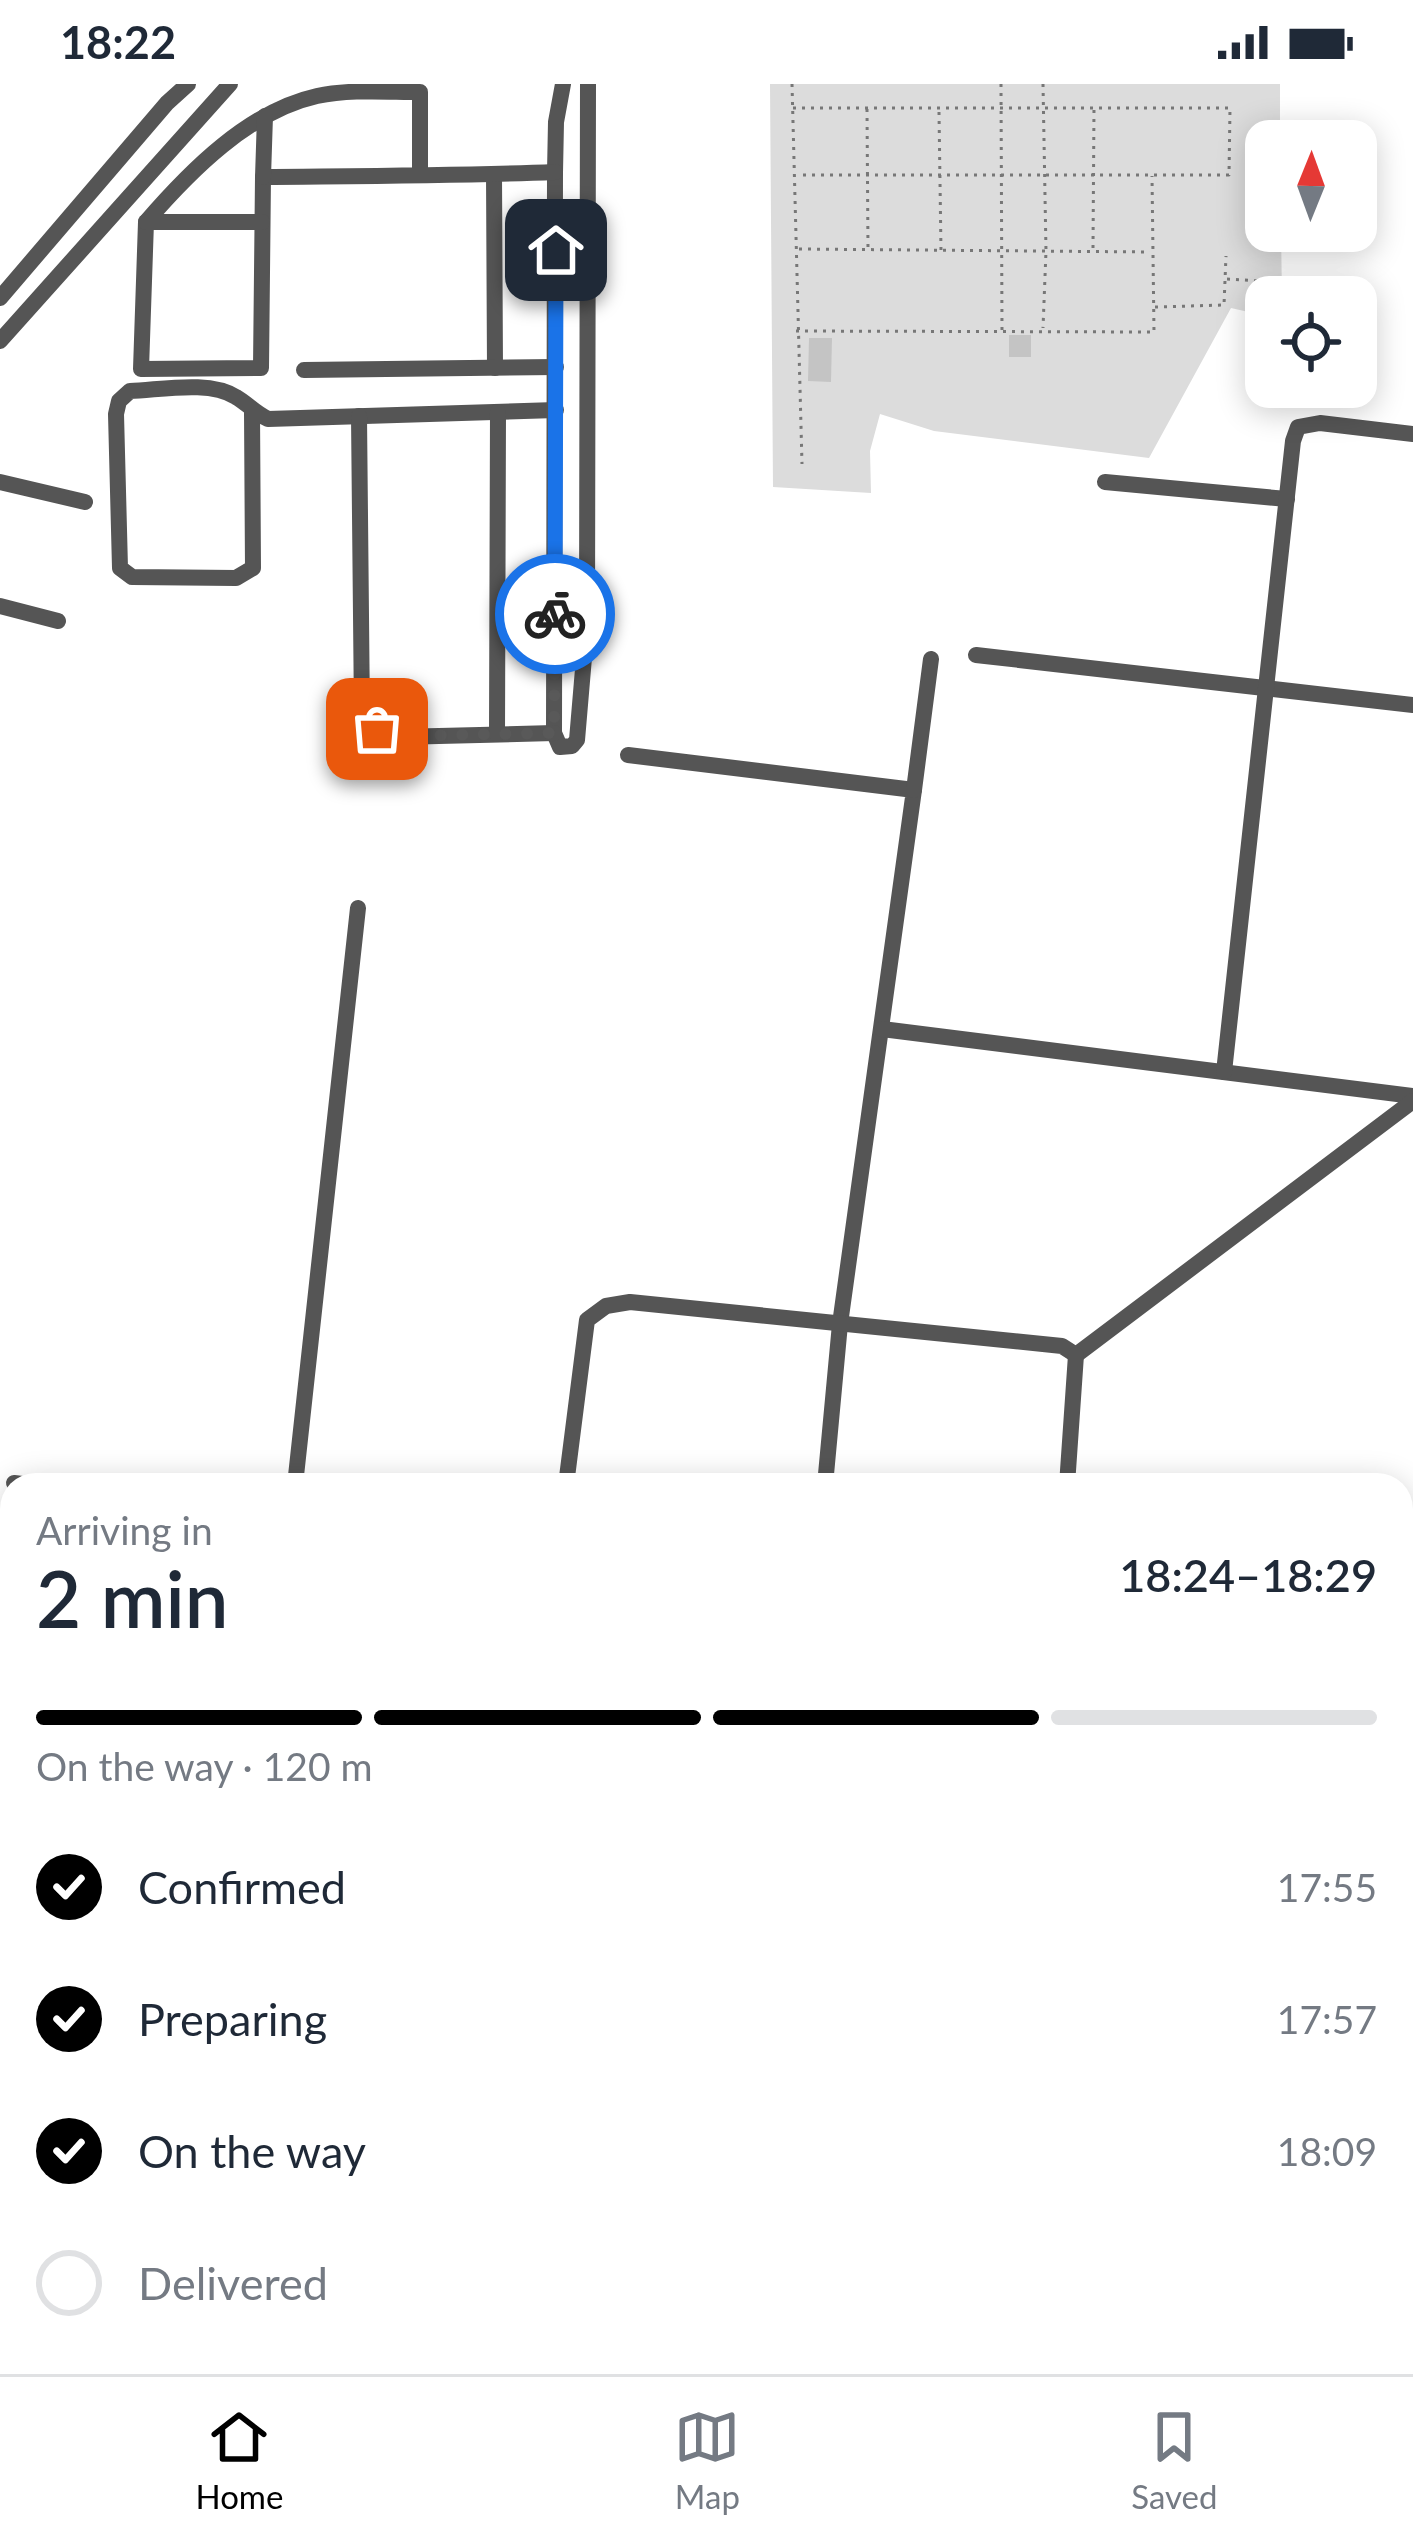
<!DOCTYPE html>
<meta charset="utf-8">
<style>
body{margin:0;font-family:Lato,sans-serif;background:#f6f6f7;color:#1f2937;height:100vh;display:flex;flex-direction:column;font-size:45px;white-space:nowrap}
*{box-sizing:border-box;margin:0}
p{font-size:39px;color:#747a83}
.icon{flex:none;width:66px;height:66px;fill:none;stroke:currentColor;stroke-width:2;stroke-linecap:round;stroke-linejoin:round}
.map{position:relative;flex:1;overflow:hidden}
.drawer{position:absolute;left:0px;top:1389px;width:1413px;height:903px;display:flex;flex-direction:column;background:#fff;border-radius:36px 36px 0 0;box-shadow:0 6px 30px #0003}
.drawer>*{flex:none}
.needle{width:78px;rotate:1deg}
.controls{position:absolute;left:1245px;top:36px;display:grid;gap:24px}
.controls a{display:grid;place-items:center;width:132px;height:132px;border-radius:24px;background:#fff;box-shadow:0 6px 30px #0003;font-size:60px}
.pin{position:absolute;display:grid;place-items:center;width:102px;height:102px;color:#fff;margin:-51px;border-radius:24px;box-shadow:0 6px 18px #0006}
.courier{position:absolute;display:grid;place-items:center;width:120px;height:120px;margin:-60px;border:9px solid #1a73e8;border-radius:50%;background:#fff;color:#222;box-shadow:0 3px 15px #0007}
.headline em{font-style:normal;font-weight:600}
.headline div{display:flex;flex-direction:column-reverse}
.headline{display:flex;align-items:center;justify-content:space-between;height:204px;padding:0 36px}
h1{font-size:78px;font-weight:600;line-height:90px}
.bar{display:grid;grid-template-columns:repeat(4,1fr);gap:18px 12px;align-content:center;height:144px;padding:0 36px}
.bar i{height:15px;border-radius:9px;background:#e0e1e3}
.bar .active{background:#000}
.bar p{grid-column:span 4}
ol{padding:0 36px;list-style:none}
li{display:flex;align-items:center;gap:36px;height:132px}
li p{margin-inline-start:auto}
li .icon{padding:12px;border-radius:50%;background:#000;color:#fff;stroke-width:4}
li:last-child{color:#747a83}
li i{width:66px;height:66px;border:6px solid #e0e1e3;border-radius:50%}
.status{display:flex;justify-content:space-between;align-items:center;height:84px;padding:0 60px;background:#fff;direction:ltr}
.status svg{height:33px;fill:currentColor}
.tab-bar{display:flex;justify-content:space-around;align-items:center;height:168px;border-top:3px solid #e0e1e3;background:#fff;font-size:33px;color:#747a83}
.tab-bar a{display:grid;justify-items:center;gap:6px}
.tab-bar .active{color:#000}
.map>svg:first-child{display:block}
.green{fill:#dcdcdc}
.building{fill:#c4c4c4}
.lines{fill:none;stroke-linecap:round;stroke-linejoin:round}
.path{stroke:#777;stroke-width:3;stroke-dasharray:3 6;stroke-linecap:butt}
.street{stroke:#555;stroke-width:16}
.secondary{stroke:#222;stroke-width:24}
.done{stroke:#595959;stroke-width:12;stroke-dasharray:0 21.6}
.route{stroke:#1a73e8;stroke-width:15}
</style>
<div class="status"><b>18:22</b><svg viewBox="0 0 49 12"><path d="M0 12V9h3v3zM5 12V6h3v6zM10 12V3h3v9zM15 12V0h3v12zM26 1h20v11H26zM47 4h2v5h-2z"/></svg></div>
<div class="map">
<svg width="1413" height="2290" viewBox="0 0 1413 2290">
<rect width="100%" height="100%" fill="#fff"/>
<path class="green" d="M 770,0 L 1280,0 L 1280,57 L 1266,57 L 1266,147 L 1281,147 L 1282,213 L 1266,213 L 1266,232 L 1231,224 L 1149,374 L 934,347 L 880,330 L 870,367 L 871,409 L 773,403 Z"/>
<g class="building">
<rect x="1009" y="251" width="22" height="22"/>
<path d="M 809,254 L 832,254 L 831,298 L 808,297 Z"/>
<path d="M 0,2243 L 2,2243 L 13,2290 L 0,2290 Z"/>
<path d="M 22,2280 L 53,2280 L 51,2290 L 20,2290 Z"/>
<path d="M 75,2280 L 106,2280 L 104,2290 L 73,2290 Z"/>
<path d="M 120,2280 L 151,2280 L 149,2290 L 118,2290 Z"/>
<path d="M 178,2280 L 210,2280 L 207,2290 L 175,2290 Z"/>
<path d="M 223,2280 L 236,2280 L 253,2286 L 252,2290 L 219,2290 Z"/>
</g>
<g class="lines">
<g class="path">
<path d="M 792,0 L 802,380"/>
<path d="M 1001,0 L 1002,246"/>
<path d="M 1043,0 L 1046,167 L 1043,244"/>
<path d="M 793,24 L 1230,24 L 1229,91 L 797,91"/>
<path d="M 867,25 L 868,166"/>
<path d="M 939,28 L 941,167"/>
<path d="M 1093,164 L 1094,24"/>
<path d="M 799,165 L 1150,168"/>
<path d="M 1227,195 L 1276,198"/>
<path d="M 1155,223 L 1224,221 L 1226,172"/>
<path d="M 796,247 L 1154,248 L 1152,92"/>
</g>
<g class="street">
<path d="M 563,0 L 556,38 L 555,88 L 554,649 L 560,663 L 572,662 L 577,656 L 587,538 L 588,0"/>
<path d="M 494,90 L 495,284"/>
<path d="M 420,91 L 420,8 C 386,8 351,5 317,12 C 249,27 190,87 146,138 L 141,285 L 261,284 L 263,93 C 361,92 458,92 555,88"/>
<path d="M 263,93 L 265,32"/>
<path d="M 146,138 L 262,138"/>
<path d="M 0,214 L 167,19 L 188,0"/>
<path d="M 0,257 L 230,0"/>
<path d="M 304,286 L 556,283"/>
<path d="M 252,328 L 253,484 L 236,494 L 132,493 L 120,484 L 116,330 L 119,317 L 130,307 C 161,306 209,296 236,313 C 248,320 255,329 268,335 L 556,326"/>
<path d="M 359,332 L 362,631 L 377,645 L 398,653 L 554,649"/>
<path d="M 0,398 L 85,418"/>
<path d="M 1105,398 L 1287,415"/>
<path d="M 0,522 L 58,537"/>
<path d="M 976,571 L 1413,621"/>
<path d="M 497,650 L 498,328"/>
<path d="M 628,671 L 914,706 L 840,1240 L 825,1401"/>
<path d="M 914,706 L 931,575"/>
<path d="M 882,945 L 1413,1012"/>
<path d="M 1224,988 L 1293,357 L 1298,343 L 1320,339 L 1413,350"/>
<path d="M 14,1399 L 31,1401"/>
<path d="M 295,1401 L 358,824"/>
<path d="M 566,1401 L 587,1236 L 606,1222 L 630,1218 L 1062,1262 L 1076,1271 L 1413,1017"/>
<path d="M 1067,1401 L 1076,1271"/>
<path d="M 0,2025 L 12,2017"/>
<path d="M 1401,2221 L 1413,2236"/>
</g>
<g class="secondary">
<path d="M 0,1930 L 12,1940"/>
<path d="M 476,2280 L 490,2290"/>
</g>
</g>
<g class="lines">
<path class="done" d="M 377,645 L 398,652 L 554,649 L 555,530"/>
<path class="route" d="M 555,530 L 556,166"/>
</g>
</svg>
<div class="controls">
<a><svg class="needle" viewBox="-14 -14 28 28"><path d="M0-13l5 13h-10z" fill="#e53935"/><path d="M0 13l5-13h-10z" fill="#747a83"/></svg></a>
<a><svg class="icon" aria-label="locate" viewBox="0 0 24 24"><circle cx="12" cy="12" r="6"/><path d="M12 2v4M12 18v4M2 12h4M18 12h4"/></svg></a>
</div>
<div class="pin" style="left:377px;top:645px;background:#ea580c"><svg class="icon" aria-label="bag" viewBox="0 0 24 24"><path d="M5 8h14l-1 12H6zM9 8a3 3 0 0 1 6 0"/></svg></div>
<div class="pin" style="left:556px;top:166px;background:#1f2937"><svg class="icon" aria-label="home" viewBox="0 0 24 24"><path d="M3 11l9-7 9 7M6 9v11h12V9"/></svg></div>
<div class="courier" style="left:555px;top:530px"><svg class="icon" aria-label="bike" viewBox="0 0 24 24"><circle cx="6" cy="16" r="4"/><circle cx="18" cy="16" r="4"/><path d="M6 16l4-8h5l3 8M10 8l3 8H6M13 5h3"/></svg></div>
<section class="drawer">
<div class="headline"><div><h1>2 min</h1><p>Arriving in</p></div><em>18:24–18:29</em></div>
<div class="bar"><i class="active"></i><i class="active"></i><i class="active"></i><i></i><p>On the way · 120 m</p></div>
<ol>
<li><svg class="icon" aria-label="check" viewBox="0 0 24 24"><path d="M5 12l5 5 9-10"/></svg>Confirmed<p>17:55</p></li>
<li><svg class="icon" aria-label="check" viewBox="0 0 24 24"><path d="M5 12l5 5 9-10"/></svg>Preparing<p>17:57</p></li>
<li><svg class="icon" aria-label="check" viewBox="0 0 24 24"><path d="M5 12l5 5 9-10"/></svg>On the way<p>18:09</p></li>
<li><i></i>Delivered</li>
</ol>
</section>
</div>
<nav class="tab-bar">
<a class="active"><svg class="icon" aria-label="home" viewBox="0 0 24 24"><path d="M3 11l9-7 9 7M6 9v11h12V9"/></svg>Home</a>
<a><svg class="icon" aria-label="map" viewBox="0 0 24 24"><path d="M3 6l6-2 6 2 6-2v14l-6 2-6-2-6 2zM9 4v14M15 6v14"/></svg>Map</a>
<a><svg class="icon" aria-label="saved" viewBox="0 0 24 24"><path d="M7 4h10v16l-5-4-5 4z"/></svg>Saved</a>
</nav>
